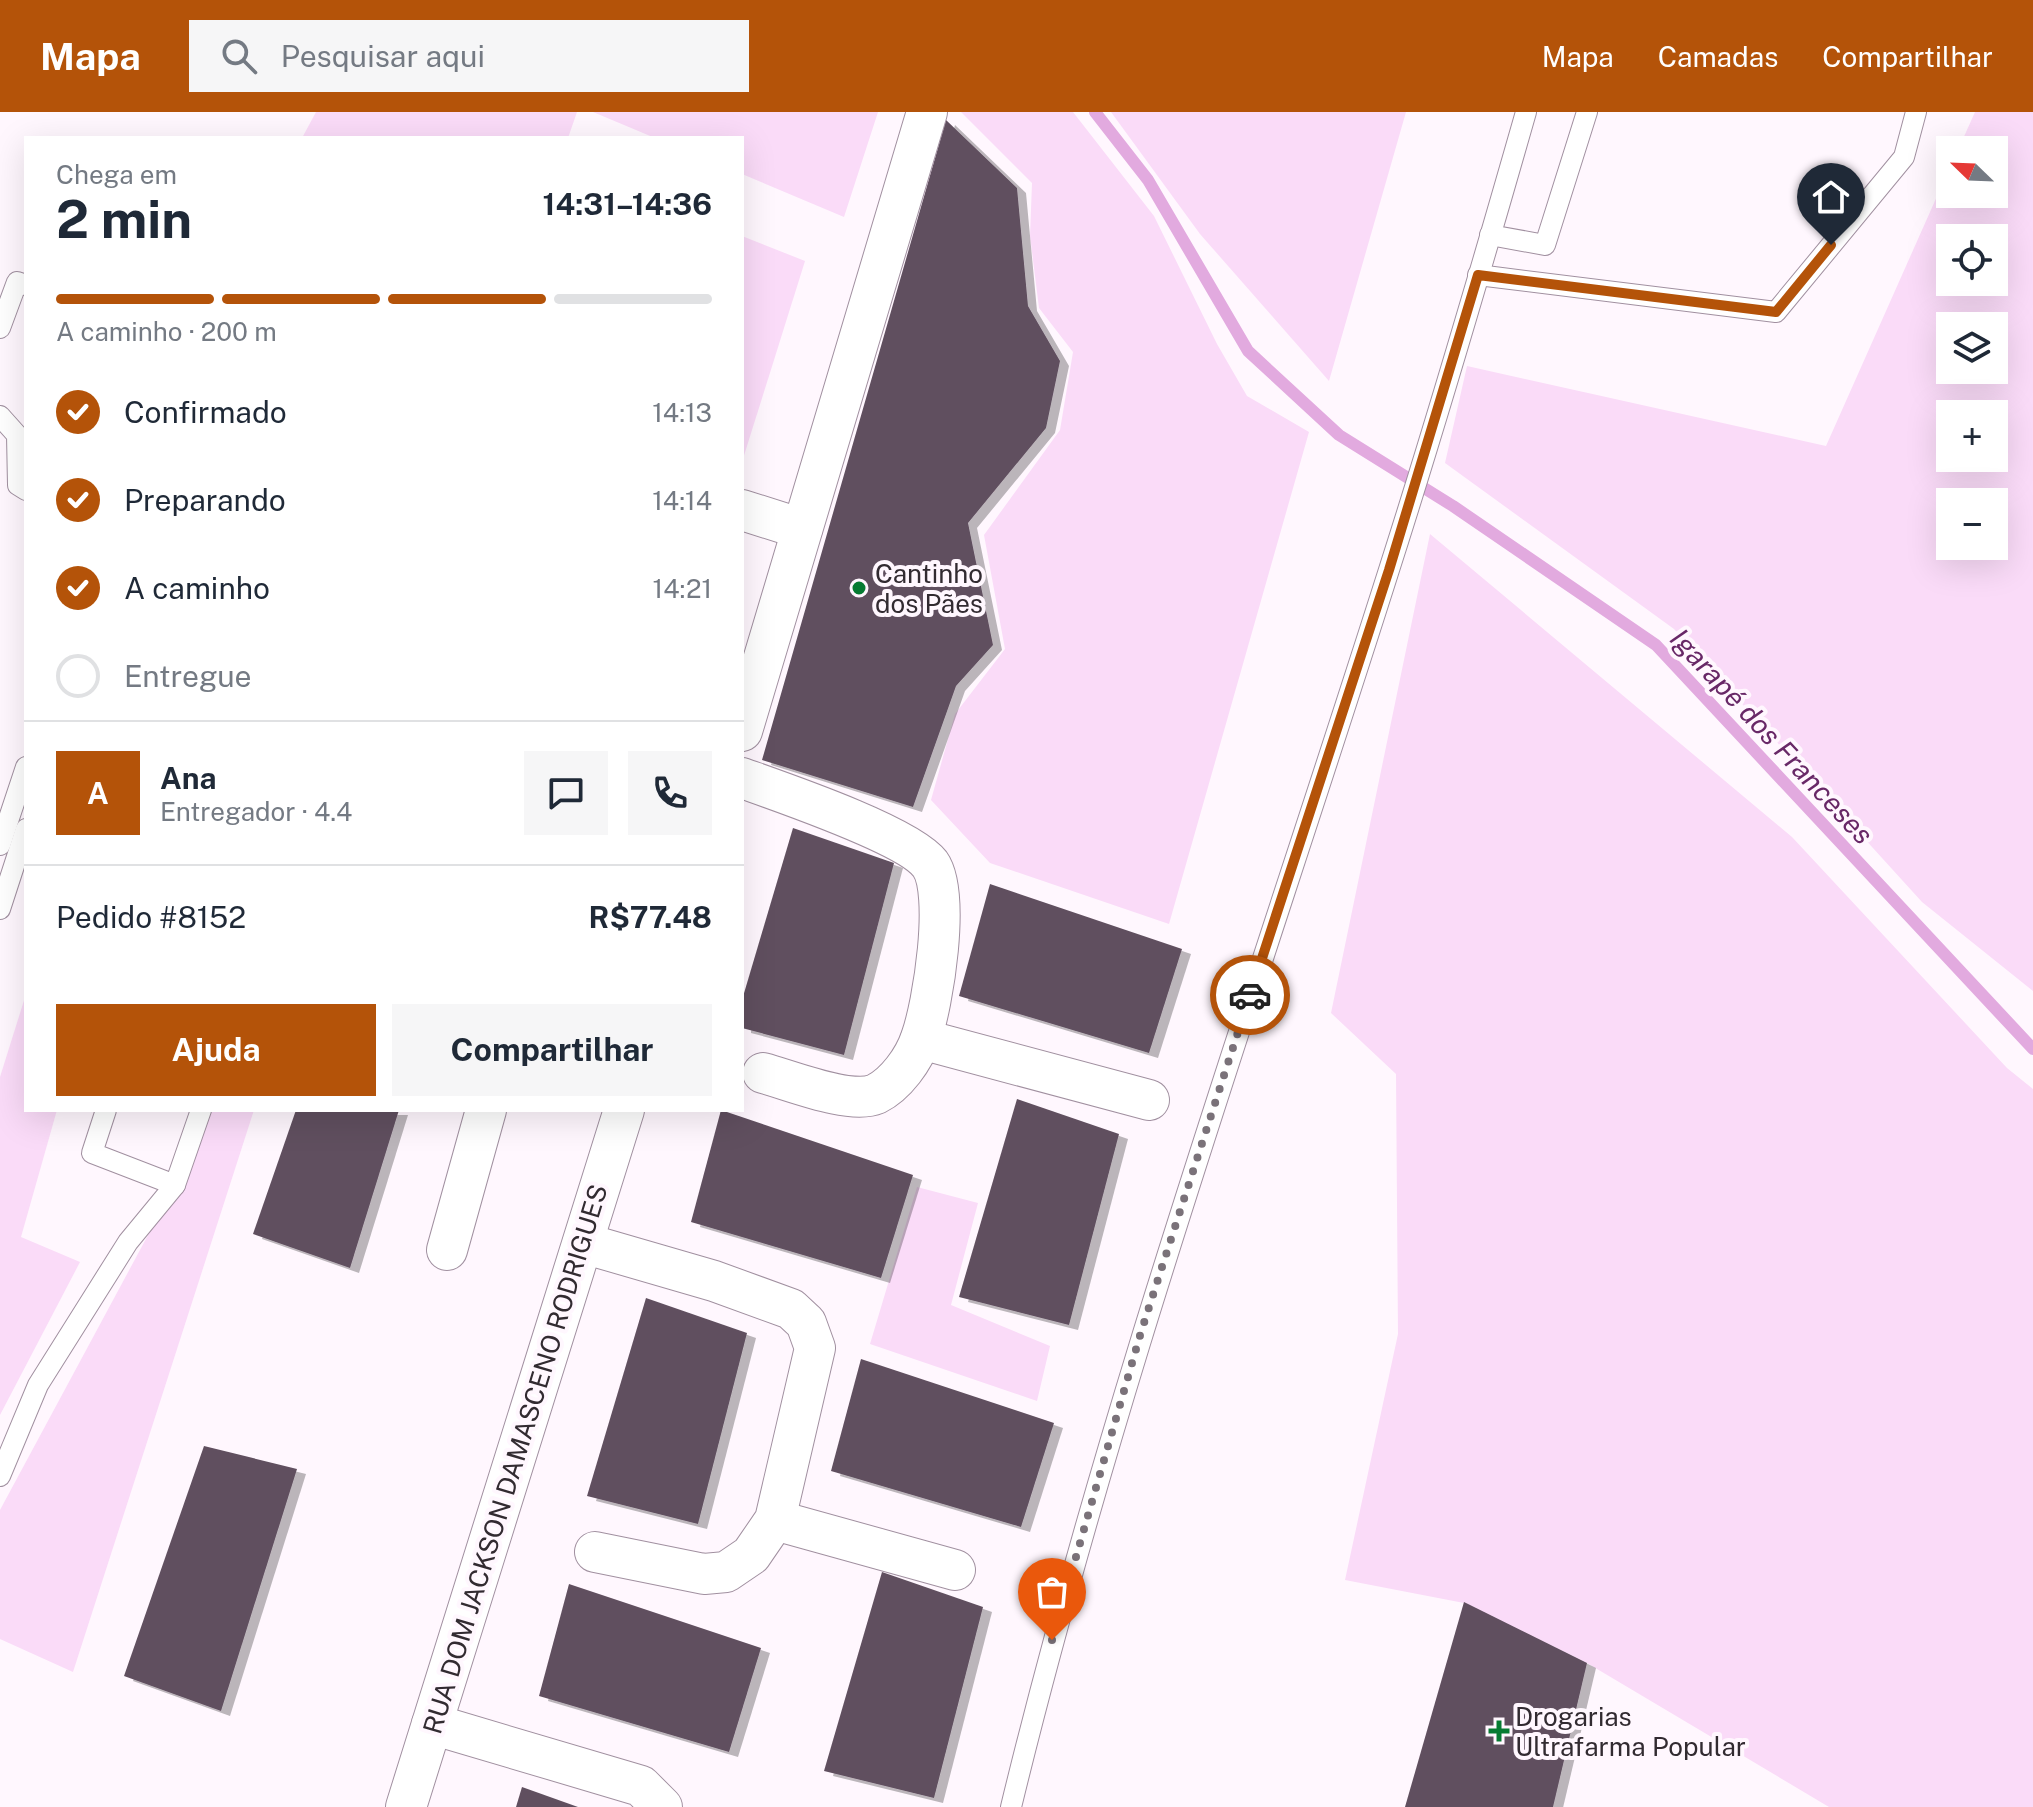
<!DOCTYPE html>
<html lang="pt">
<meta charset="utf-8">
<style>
body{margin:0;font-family:"Public Sans",sans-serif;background:#f6f6f7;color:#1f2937;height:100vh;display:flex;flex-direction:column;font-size:30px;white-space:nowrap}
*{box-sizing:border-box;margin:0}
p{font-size:26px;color:#747a83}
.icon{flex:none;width:44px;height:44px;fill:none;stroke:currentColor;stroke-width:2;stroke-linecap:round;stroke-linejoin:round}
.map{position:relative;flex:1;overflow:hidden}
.drawer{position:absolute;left:24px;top:24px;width:720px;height:976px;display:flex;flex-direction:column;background:#fff;border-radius:0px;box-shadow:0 8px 32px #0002}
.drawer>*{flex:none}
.needle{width:52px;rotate:293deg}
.fabs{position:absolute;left:1936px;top:24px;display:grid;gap:16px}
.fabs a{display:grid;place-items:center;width:72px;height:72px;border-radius:0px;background:#fff;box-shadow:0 8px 32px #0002;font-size:40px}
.pin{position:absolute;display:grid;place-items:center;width:68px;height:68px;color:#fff;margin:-82px -34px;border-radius:50% 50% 50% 0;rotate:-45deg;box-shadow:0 0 8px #0007}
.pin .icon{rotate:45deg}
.courier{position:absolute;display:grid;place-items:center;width:80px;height:80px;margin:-40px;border:6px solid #b45309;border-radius:50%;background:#fff;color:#222;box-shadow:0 2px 10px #0007}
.summary em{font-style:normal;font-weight:700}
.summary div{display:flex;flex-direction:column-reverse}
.summary{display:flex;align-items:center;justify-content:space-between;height:136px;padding:0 32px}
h1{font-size:52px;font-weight:700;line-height:60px}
.bar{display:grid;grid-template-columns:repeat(4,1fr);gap:12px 8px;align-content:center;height:96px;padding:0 32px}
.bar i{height:10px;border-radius:6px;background:#e0e1e3}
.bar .selected{background:#b45309}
.bar p{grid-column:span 4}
.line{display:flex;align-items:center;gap:20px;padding:0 32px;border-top:2px solid #e0e1e3}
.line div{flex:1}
.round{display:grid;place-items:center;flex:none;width:84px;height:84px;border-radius:0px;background:#f6f6f7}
ol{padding:0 32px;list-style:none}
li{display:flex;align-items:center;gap:24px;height:88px}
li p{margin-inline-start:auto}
li .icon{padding:8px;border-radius:50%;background:#b45309;color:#fff;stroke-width:4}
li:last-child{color:#747a83}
li i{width:44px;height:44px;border:4px solid #e0e1e3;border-radius:50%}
.button{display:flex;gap:16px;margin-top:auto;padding:16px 32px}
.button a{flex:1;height:92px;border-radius:0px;background:#b45309;color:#fff;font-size:32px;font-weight:700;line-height:92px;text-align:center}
.button a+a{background:#f6f6f7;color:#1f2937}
header{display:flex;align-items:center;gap:48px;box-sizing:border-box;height:112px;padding:0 40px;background:#b45309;color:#fff}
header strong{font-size:38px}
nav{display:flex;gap:44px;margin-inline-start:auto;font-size:28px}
.search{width:560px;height:72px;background:#f6f6f7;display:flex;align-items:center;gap:20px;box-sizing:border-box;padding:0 28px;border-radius:0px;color:#747a83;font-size:30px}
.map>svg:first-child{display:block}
.green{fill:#fadbf8;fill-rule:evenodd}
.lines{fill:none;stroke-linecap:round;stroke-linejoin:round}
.stream{stroke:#e2aadf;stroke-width:12}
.building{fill:#60505f;filter:url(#shadow)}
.lane-casing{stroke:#a190a0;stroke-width:22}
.street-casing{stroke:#a190a0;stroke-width:42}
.lane{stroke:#fff;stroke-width:20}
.street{stroke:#fff;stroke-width:40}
.done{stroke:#7a7279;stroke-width:8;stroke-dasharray:0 14.4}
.route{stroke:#b45309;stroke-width:10}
.poi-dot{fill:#067b32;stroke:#fff7fe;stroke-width:3}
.labels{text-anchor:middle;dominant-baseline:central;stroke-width:8;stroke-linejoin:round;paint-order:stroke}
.poi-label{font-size:26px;fill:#322b31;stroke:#fff7fe;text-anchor:start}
.street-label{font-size:26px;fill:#322b31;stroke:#fff7fe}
.water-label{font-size:28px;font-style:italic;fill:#682867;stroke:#fff7fe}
</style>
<header>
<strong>Mapa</strong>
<div class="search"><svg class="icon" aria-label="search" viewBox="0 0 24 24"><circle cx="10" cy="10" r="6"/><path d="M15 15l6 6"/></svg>Pesquisar aqui</div>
<nav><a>Mapa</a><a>Camadas</a><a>Compartilhar</a></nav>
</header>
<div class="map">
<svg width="2033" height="1695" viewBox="0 0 2033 1695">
<defs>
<filter id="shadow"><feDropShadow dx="9" dy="5" stdDeviation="0" flood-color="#0004"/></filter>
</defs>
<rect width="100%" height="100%" fill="#fff7fe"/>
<g class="green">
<path d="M 316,0 L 577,0 L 568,26 L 302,26 Z"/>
<path d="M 593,0 L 878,0 L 844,105 L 742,62 L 742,26 L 655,26 Z"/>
<path d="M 961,0 L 1073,0 L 1154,104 L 1217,232 L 1247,284 L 1309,320 L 1169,812 L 990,751 L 931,688 L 955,602 L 1005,537 L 984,423 L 1060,318 L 1073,240 L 1039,196 L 1030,124 L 1032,71 Z"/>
<path d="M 1111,0 L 1406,0 L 1329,269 L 1200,122 Z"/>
<path d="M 1975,0 L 2033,0 L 2033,879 L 1922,790 L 1674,517 L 1445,351 L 1467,254 L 1826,334 L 1950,55 L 1950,82 L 1994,82 L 1994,38 L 1958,38 ZM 1994,126 L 1994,170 L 1950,170 L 1950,126 ZM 1994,214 L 1994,258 L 1950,258 L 1950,214 ZM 1994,302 L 1994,346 L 1950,346 L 1950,302 ZM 1994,390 L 1994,434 L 1950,434 L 1950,390 Z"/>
<path d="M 742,124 L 805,149 L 742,350 Z"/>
<path d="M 1430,422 L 1792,725 L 2007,956 L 2033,977 L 2033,1695 L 1829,1695 L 1587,1551 L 1464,1491 L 1345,1468 L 1398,1222 L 1396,962 L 1331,901 Z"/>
<path d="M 26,882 L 26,998 L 57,998 L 21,1125 L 80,1150 L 0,1303 L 0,965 Z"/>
<path d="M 210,998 L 254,998 L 73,1560 L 0,1527 L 0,1398 L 175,1073 Z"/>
<path d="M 917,1075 L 978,1091 L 951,1193 L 1050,1234 L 1037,1289 L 870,1232 Z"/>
</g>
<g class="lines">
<path class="stream" d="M 1095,0 L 1148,68 L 1248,239 L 1339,323 L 1453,394 L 1656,533 L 2033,937"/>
</g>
<g class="building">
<path d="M 946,8 L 1017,76 L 1028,194 L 1060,249 L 1046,316 L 968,411 L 993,533 L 956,574 L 913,695 L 762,648 Z"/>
<path d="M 793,716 L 894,751 L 844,943 L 742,916 L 742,888 Z"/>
<path d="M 990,772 L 1182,837 L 1149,941 L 959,884 Z"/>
<path d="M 1017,987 L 1119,1022 L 1069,1213 L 959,1185 Z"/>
<path d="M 296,998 L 399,998 L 350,1156 L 253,1122 Z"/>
<path d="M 721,998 L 913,1063 L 881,1166 L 691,1110 Z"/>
<path d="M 646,1186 L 747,1221 L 698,1412 L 587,1384 Z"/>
<path d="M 861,1247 L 1054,1311 L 1021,1415 L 831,1359 Z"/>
<path d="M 204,1334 L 297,1357 L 221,1599 L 124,1564 Z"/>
<path d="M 882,1460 L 983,1495 L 934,1686 L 824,1659 Z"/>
<path d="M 569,1472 L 761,1536 L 729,1640 L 539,1584 Z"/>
<path d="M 1464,1490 L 1587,1551 L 1553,1695 L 1405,1695 Z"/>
<path d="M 522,1675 L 578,1695 L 516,1695 Z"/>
</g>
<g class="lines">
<g class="lane-casing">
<g id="lane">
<path d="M 1490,123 L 1545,133 L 1587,0"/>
<path d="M 1478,163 L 1776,200 L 1904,45 L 1916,0"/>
<path d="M 0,216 L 17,170 L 26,173"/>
<path d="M 0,304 L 17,323 L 18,373 L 26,378"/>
<path d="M 0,733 L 26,655"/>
<path d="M 0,797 L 26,717"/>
<path d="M 106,998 L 92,1041 L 175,1073"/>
<path d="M 0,1364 L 38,1273 L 128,1130 L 175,1073 L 201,998"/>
<path d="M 1011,1695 C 1113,1276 1258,871 1388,461 C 1437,308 1482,154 1526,0"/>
</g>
</g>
<g class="street-casing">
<g id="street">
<path d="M 742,398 L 802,417"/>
<path d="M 742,619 L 927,0"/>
<path d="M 742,666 C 781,680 908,723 930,752 C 951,781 933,893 921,926 C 914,947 896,972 876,982 C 850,993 790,968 763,961"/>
<path d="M 921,927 L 1149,988"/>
<path d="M 583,1131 L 714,1169 L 791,1197 L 806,1211 L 815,1236 L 775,1408 L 751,1443 L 726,1460 L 704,1462 L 595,1440"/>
<path d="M 447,1138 L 486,998"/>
<path d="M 775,1408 L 955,1458"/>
<path d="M 432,1612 L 641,1674 L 662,1695"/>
<path d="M 406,1695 L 624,998"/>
</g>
</g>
<use href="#lane" class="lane"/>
<use href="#street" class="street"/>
</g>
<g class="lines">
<path class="done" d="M 1052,1528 L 1141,1220 L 1250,883"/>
<path class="route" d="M 1250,883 L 1389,458 L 1478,163 L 1776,200 L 1831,133"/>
</g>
<g class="poi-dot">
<circle cx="859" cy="476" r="8"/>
<path d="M1495 1607h8v8h8v8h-8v8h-8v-8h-8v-8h8z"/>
</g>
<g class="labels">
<g class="poi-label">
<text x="875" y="461">Cantinho<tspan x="875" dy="30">dos Pães</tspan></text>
<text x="1515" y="1604">Drogarias<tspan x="1515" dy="30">Ultrafarma Popular</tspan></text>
</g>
<g class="street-label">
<text transform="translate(515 1347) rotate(-73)">RUA DOM JACKSON DAMASCENO RODRIGUES</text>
</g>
<g class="water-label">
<text transform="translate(1772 624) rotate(47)">Igarapé dos Franceses</text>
</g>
</g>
</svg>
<div class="fabs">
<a><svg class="needle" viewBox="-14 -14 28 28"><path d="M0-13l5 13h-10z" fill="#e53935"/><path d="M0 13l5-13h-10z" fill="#747a83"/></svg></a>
<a><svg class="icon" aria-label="locate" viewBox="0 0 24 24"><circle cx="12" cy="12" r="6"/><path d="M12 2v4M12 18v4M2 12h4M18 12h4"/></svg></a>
<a><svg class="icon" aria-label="layers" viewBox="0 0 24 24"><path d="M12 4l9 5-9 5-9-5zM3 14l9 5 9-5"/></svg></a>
<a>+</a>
<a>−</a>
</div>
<div class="pin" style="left:1052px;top:1528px;background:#ea580c"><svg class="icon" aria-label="bag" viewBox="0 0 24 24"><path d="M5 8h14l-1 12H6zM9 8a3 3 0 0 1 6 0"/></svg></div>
<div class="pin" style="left:1831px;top:133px;background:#1f2937"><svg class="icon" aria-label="home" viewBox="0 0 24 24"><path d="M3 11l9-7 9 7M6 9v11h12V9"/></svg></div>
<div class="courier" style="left:1250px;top:883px"><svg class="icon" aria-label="car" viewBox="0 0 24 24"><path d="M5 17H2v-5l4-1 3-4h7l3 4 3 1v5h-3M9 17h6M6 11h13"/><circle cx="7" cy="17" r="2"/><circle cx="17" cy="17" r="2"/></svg></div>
<section class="drawer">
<div class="summary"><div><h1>2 min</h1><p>Chega em</p></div><em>14:31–14:36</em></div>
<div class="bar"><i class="selected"></i><i class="selected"></i><i class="selected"></i><i></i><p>A caminho · 200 m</p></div>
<ol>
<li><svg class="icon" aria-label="check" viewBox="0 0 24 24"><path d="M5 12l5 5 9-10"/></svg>Confirmado<p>14:13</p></li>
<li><svg class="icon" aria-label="check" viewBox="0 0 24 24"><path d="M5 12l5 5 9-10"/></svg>Preparando<p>14:14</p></li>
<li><svg class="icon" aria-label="check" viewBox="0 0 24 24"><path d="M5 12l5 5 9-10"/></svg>A caminho<p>14:21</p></li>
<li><i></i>Entregue</li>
</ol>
<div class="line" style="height:144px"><b class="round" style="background:#b45309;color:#fff">A</b><div><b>Ana</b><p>Entregador · 4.4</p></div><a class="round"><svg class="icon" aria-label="chat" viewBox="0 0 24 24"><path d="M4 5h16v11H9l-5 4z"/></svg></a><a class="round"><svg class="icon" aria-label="phone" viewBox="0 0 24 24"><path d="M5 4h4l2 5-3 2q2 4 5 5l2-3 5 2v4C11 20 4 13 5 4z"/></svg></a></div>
<div class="line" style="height:104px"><div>Pedido #8152</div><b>R$77.48</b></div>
<div class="button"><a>Ajuda</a><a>Compartilhar</a></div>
</section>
</div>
